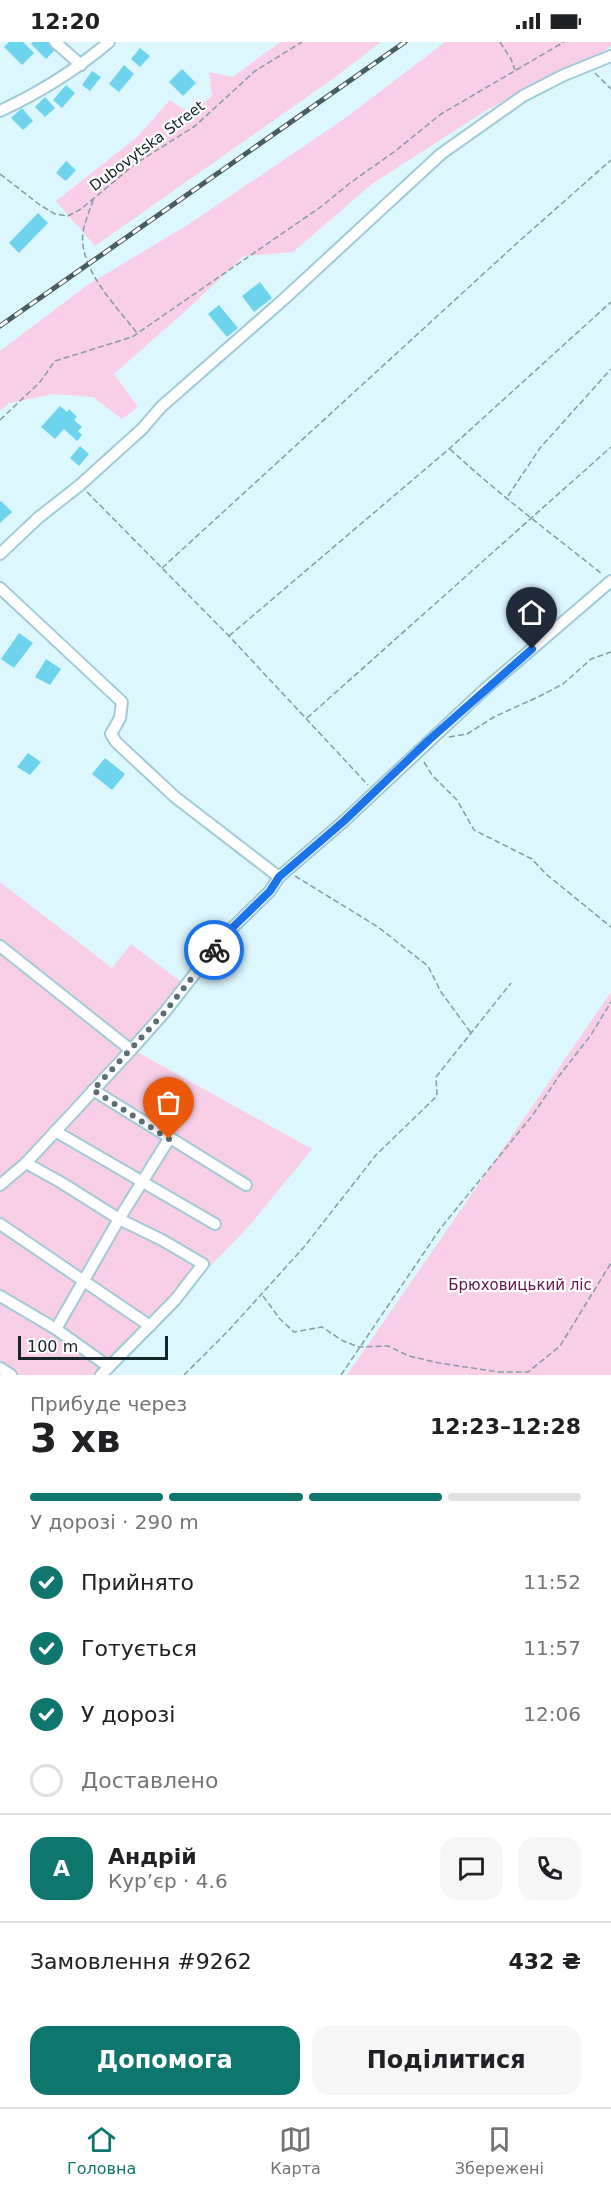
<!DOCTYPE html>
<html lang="uk">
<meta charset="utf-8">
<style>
body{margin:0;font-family:"DejaVu Sans",sans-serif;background:#f6f6f6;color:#202124;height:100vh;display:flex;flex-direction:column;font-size:22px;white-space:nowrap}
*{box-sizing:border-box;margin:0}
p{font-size:20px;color:#757577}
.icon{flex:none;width:33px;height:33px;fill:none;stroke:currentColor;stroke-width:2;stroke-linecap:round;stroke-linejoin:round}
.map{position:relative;height:1333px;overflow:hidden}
.side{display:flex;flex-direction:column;background:#fff;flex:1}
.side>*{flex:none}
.scale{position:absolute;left:18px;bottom:15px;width:150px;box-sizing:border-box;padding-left:6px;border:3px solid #15262a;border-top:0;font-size:16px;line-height:21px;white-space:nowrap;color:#15262a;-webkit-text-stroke:4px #fff;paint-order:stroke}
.pin{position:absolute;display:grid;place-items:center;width:51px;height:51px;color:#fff;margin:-62px -26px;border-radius:50% 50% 50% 0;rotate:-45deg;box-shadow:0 0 6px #0007}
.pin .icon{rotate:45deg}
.courier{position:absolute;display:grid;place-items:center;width:60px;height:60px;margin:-30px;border:4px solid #1a73e8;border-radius:50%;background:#fff;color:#222;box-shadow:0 2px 8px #0007}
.head em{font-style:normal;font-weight:600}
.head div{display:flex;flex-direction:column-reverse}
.head{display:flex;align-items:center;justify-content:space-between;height:102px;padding:0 30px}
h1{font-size:39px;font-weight:600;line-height:45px}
.bar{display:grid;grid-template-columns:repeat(4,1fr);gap:9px 6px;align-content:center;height:72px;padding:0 30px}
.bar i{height:8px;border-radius:4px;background:#e0e0e0}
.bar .selected{background:#0f766e}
.bar p{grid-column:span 4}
.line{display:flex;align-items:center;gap:15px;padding:0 30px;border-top:2px solid #e0e0e0}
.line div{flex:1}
.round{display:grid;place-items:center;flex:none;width:63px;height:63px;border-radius:18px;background:#f6f6f6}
ol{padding:0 30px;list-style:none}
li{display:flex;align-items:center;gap:18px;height:66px}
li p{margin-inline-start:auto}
li .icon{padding:6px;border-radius:50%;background:#0f766e;color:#fff;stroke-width:4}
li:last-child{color:#757577}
li i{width:33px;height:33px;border:3px solid #e0e0e0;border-radius:50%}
.action{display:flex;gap:12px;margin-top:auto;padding:12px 30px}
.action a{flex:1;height:69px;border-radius:18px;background:#0f766e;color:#fff;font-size:24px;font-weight:600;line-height:69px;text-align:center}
.action a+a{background:#f6f6f6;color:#202124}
.status{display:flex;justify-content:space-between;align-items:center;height:42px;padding:0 30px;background:#fff;direction:ltr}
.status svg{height:16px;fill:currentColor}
.tabs{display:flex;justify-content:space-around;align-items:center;height:84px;border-top:2px solid #e0e0e0;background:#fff;font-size:16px;color:#757577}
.tabs a{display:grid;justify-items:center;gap:3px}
.tabs .selected{color:#0f766e}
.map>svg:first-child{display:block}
.green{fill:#f9cfe7}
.building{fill:#6ed3ed}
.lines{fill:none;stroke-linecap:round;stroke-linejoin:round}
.minor-casing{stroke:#a1cad6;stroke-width:14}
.path{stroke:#859ba1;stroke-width:1.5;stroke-dasharray:6 3;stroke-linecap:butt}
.minor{stroke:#fff;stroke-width:10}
.rail-casing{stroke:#485c61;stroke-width:5}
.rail{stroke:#fff;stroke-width:3;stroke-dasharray:9;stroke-linecap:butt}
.done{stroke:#5b6f74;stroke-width:6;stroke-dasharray:0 10.8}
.route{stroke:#1a73e8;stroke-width:8}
.labels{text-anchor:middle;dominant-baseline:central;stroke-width:4.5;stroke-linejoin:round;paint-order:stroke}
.street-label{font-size:15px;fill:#15262a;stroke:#fff}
.park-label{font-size:15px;fill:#65124c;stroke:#fff}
</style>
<div class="status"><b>12:20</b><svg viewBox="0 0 49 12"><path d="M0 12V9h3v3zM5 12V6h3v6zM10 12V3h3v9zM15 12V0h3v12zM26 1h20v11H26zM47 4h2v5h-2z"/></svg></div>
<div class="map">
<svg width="611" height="1333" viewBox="0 0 611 1333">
<rect width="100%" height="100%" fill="#ddf7fe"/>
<g class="green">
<path d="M 280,0 L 381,0 L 334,36 L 95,204 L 56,159 L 137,95 L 170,58 L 190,72 L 212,54 L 209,30 L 233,35 Z"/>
<path d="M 445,0 L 611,0 L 611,4 L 581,25 L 559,28 L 485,69 L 372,142 L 293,210 L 244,214 L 190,265 L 114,332 L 138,365 L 122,377 L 93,355 L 53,352 L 9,361 L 0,369 L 0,309 L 86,244 L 189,182 L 344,77 Z"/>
<path d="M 0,840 L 112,926 L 131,902 L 185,943 L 131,1003 L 139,1011 L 312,1107 L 251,1182 L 105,1333 L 0,1333 Z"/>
<path d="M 611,950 L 611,1333 L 347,1333 Z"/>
</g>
<g class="building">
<path d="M 9,0 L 23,0 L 34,11 L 22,23 L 4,5 Z"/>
<path d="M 33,0 L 51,0 L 57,6 L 46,17 L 31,2 Z"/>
<path d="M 140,6 L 150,14 L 140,25 L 131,17 Z"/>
<path d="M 124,23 L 134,32 L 119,50 L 109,42 Z"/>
<path d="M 182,27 L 196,41 L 183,54 L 169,40 Z"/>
<path d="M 92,29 L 101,35 L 90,49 L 82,43 Z"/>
<path d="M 66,43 L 75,51 L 62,66 L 53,58 Z"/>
<path d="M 45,55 L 55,66 L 45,75 L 35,65 Z"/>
<path d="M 22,66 L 33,79 L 23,88 L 11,76 Z"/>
<path d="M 66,119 L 76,128 L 66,139 L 56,131 Z"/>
<path d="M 38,171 L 48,181 L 19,211 L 9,201 Z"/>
<path d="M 260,240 L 272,256 L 254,270 L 242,254 Z"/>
<path d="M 219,263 L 238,286 L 227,295 L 208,272 Z"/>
<path d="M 60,364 L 67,370 L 69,367 L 77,375 L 74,378 L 82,385 L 78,389 L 82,393 L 77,399 L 64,387 L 55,397 L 41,385 Z"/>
<path d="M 80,404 L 89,412 L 79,424 L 70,416 Z"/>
<path d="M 1,459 L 12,470 L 0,481 L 0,460 Z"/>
<path d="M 19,591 L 33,601 L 14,626 L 1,617 Z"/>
<path d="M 46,617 L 61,627 L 50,643 L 35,635 Z"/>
<path d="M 28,711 L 41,720 L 30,733 L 17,725 Z"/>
<path d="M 105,716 L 125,732 L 112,748 L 92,732 Z"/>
</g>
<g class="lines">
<g class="minor-casing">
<g id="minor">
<path d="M 55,0 L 81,23"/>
<path d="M 0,69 C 39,51 76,28 109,0"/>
<path d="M 0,512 L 38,476 L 80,443 L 142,387 L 161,365 L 283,258 L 441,112 L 523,54 L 564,33 L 611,14"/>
<path d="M 0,546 L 122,660 L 120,676 L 111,692 L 116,700 L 175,755 L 279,835"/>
<path d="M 0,904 L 131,1008 L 164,971 L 226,892 L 270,849 L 279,835 L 344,779 L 484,648 L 611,539"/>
<path d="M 93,1048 L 246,1143"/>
<path d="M 55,1089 L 215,1182"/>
<path d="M 26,1121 L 62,1141 L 119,1177 L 162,1198 L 203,1222 L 175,1258 L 101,1333"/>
<path d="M 0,1143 L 26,1121 L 131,1008"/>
<path d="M 0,1182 L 150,1284"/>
<path d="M 0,1254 L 56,1287 L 109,1325"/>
<path d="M 56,1287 L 119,1177 L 169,1097"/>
<path d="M 0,1326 L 11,1333"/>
</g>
</g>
<g class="path">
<path d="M 500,0 L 511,17 L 515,28"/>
<path d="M 595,31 L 611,47"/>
<path d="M 0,132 L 40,163 L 55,172 L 68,174 L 81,167 L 135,122 L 195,84 L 255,29 L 302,0"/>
<path d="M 93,158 C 90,168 85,179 83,190 C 78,226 116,264 137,291"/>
<path d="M 0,378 L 40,340 L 55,319 L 132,295 L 322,164 L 350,141 L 394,110 L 441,72 L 564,0"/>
<path d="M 450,407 C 498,452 551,491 602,532"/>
<path d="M 87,450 L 229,594 L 368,743"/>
<path d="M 508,454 L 540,406 L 611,327"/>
<path d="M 162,526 L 516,202 L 611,118"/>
<path d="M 229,594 L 449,407 L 611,260"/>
<path d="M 307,676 L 611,405"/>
<path d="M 449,695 L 467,692 L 494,675 L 540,654 L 563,642 L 591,617 L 611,610"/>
<path d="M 424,720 L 432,733 L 457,758 L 474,788 L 532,817 L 546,832 L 611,885"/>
<path d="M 295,834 L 378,885 L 428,924 L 441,950 L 471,991"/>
<path d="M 263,1254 L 280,1277 L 294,1290 L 322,1285 L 343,1299 L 359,1305 L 388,1304 L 409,1314 L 439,1321 L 499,1330 L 528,1330 L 560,1304 L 611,1221"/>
<path d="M 184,1333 L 229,1288 L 304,1205 L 376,1113 L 437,1054 L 436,1035 L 511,941"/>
<path d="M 341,1333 L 440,1187 L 532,1074 L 559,1034 L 591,993 L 611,960"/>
</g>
<use href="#minor" class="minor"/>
<g class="rail-casing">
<path id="rail" d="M 0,284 L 405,0"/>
</g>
<use href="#rail" class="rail"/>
</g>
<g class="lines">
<path class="done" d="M 169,1097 L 93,1048 L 164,971 L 214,908"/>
<path class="route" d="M 214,908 L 226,892 L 270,849 L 279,835 L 344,779 L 429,698 L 532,607"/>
</g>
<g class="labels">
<g class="street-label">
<text transform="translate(147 104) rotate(-37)">Dubovytska Street</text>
</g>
<g class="park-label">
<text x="520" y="1243">Брюховицький ліс</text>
</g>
</g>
</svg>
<div class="scale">100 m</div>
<div class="pin" style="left:169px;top:1097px;background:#ea580c"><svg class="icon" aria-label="bag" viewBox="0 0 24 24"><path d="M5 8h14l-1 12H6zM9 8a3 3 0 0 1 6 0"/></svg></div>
<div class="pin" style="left:532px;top:607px;background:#1f2937"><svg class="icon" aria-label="home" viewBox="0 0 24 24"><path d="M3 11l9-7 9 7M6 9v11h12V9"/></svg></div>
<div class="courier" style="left:214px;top:908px"><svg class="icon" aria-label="bike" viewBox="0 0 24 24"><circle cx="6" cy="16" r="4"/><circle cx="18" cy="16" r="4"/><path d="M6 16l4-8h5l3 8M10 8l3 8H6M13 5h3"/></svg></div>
</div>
<section class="side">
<div class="head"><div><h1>3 хв</h1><p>Прибуде через</p></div><em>12:23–12:28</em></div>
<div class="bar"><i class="selected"></i><i class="selected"></i><i class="selected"></i><i></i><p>У дорозі · 290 m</p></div>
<ol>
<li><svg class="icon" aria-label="check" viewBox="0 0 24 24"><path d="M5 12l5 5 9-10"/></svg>Прийнято<p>11:52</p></li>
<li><svg class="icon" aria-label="check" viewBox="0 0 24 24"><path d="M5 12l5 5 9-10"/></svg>Готується<p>11:57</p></li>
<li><svg class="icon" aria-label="check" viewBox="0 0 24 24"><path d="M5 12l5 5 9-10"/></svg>У дорозі<p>12:06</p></li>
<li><i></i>Доставлено</li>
</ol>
<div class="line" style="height:108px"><b class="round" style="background:#0f766e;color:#fff">А</b><div><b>Андрій</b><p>Кур’єр · 4.6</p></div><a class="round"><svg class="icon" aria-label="chat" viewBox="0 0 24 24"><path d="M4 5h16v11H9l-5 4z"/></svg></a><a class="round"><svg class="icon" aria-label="phone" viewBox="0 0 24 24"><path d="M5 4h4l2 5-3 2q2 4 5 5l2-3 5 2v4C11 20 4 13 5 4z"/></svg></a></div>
<div class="line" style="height:78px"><div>Замовлення #9262</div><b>432 ₴</b></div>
<div class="action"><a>Допомога</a><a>Поділитися</a></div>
</section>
<nav class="tabs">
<a class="selected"><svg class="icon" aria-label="home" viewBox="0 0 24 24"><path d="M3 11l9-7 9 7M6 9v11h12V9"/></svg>Головна</a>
<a><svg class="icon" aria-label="map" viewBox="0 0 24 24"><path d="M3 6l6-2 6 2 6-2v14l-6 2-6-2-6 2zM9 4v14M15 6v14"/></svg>Карта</a>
<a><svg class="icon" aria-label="saved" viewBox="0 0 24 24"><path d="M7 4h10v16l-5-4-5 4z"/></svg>Збережені</a>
</nav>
